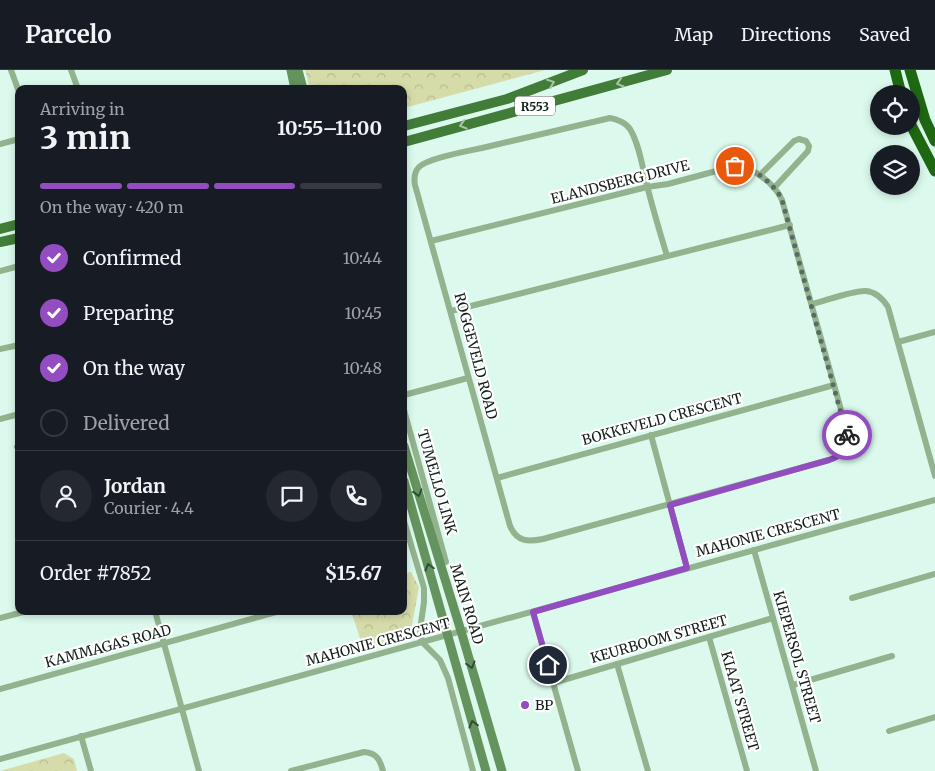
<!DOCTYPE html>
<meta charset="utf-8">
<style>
body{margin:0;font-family:Merriweather,serif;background:#242831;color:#f1f3f6;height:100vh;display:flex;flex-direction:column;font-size:19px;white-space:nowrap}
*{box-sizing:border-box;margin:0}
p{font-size:16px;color:#9ea1a6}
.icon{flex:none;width:28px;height:28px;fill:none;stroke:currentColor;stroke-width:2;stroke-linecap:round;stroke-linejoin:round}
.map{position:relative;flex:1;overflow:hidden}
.panel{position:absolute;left:15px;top:15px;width:392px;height:530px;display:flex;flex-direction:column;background:#171b24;border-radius:10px;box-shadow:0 2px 8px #0003}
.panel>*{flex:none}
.tools{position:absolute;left:870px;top:15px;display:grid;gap:10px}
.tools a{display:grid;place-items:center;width:50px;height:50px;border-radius:50%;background:#171b24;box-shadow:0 2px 8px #0003;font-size:25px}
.pin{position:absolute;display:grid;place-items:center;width:42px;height:42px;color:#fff;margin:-21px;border:2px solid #fff;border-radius:50%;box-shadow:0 1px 5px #0007}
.courier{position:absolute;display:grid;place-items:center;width:50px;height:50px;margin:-25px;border:4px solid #924dc1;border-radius:50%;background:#fff;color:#222;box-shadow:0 1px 6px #0007}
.head em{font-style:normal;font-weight:700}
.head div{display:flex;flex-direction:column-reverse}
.head{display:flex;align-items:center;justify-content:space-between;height:85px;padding:0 25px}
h1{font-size:32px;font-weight:700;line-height:38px}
.bar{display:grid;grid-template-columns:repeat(4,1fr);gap:8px 5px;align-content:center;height:60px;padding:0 25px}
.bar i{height:6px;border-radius:4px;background:#363941}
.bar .selected{background:#924dc1}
.bar p{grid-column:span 4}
.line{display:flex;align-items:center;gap:12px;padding:0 25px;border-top:1px solid #363941}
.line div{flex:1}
.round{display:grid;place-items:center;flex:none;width:52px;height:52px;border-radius:26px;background:#242831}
ol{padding:0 25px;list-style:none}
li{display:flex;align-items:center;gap:15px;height:55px}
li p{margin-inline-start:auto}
li .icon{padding:5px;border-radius:50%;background:#924dc1;color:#fff;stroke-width:4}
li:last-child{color:#9ea1a6}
li i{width:28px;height:28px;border:2px solid #363941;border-radius:50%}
header{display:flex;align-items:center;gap:30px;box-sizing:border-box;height:70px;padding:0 25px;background:#171b24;border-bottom:1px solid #363941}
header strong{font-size:24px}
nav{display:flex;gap:28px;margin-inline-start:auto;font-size:18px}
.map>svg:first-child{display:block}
.park{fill:url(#park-crowns)}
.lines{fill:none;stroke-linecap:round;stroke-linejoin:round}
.minor{stroke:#93b28e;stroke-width:6}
.secondary{stroke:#65935d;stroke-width:9}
.primary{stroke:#427c39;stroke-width:10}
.motorway{stroke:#1f6812;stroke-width:11}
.oneway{stroke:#aac4a6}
.oneway2{stroke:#334d35}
.done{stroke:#586b64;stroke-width:5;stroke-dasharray:0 9}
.route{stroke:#924dc1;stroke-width:6}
.poi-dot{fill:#924dc1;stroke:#fff;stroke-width:2}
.labels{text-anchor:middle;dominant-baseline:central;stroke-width:4.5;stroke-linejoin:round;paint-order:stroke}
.shield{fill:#fff;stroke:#59625f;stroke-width:1}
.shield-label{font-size:12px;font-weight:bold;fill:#121e1a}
.street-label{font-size:14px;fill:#121e1a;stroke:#fff}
.poi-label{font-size:14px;fill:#121e1a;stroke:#fff;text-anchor:start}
</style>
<header>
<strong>Parcelo</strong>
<nav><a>Map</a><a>Directions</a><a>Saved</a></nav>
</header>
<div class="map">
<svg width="935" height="701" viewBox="0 0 935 701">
<defs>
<pattern id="park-crowns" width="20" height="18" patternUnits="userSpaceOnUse" patternTransform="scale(1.25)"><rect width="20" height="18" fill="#d6dca9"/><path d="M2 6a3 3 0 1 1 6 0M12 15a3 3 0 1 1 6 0" fill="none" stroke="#b7bc91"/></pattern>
</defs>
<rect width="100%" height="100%" fill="#dbfaed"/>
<g class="park">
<path d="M 305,0 L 545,0 L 404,38 L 404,19 L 310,19 Z"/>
<path d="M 411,502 L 419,517 L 410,566 L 364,580 L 351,541 L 404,541 L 404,504 Z"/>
<path d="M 64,683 L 74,689 L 77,701 L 0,701 Z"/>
</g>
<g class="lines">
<g class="minor">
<path d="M 11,0 L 19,22"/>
<path d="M 71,0 L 78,19"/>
<path d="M 0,74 L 19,69"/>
<path d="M 760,105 L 794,71 L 799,69 L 806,71 L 809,76 L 808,81 L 774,118"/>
<path d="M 431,171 L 647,117 L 668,114 L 735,96 C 752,96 775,114 782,130 L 847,361 C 848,376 843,385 829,390 L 543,469 C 528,472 517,472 510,456 L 415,115 C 414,109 414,102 419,97 C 428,88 468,81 482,78 C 525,68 567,58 610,48 C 617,49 626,53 630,59 C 639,74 642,95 646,111 C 652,137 660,162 667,186"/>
<path d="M 0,201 L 19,196"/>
<path d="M 812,234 C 825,231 854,220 866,221 C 876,222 883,229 888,237 L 935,406"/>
<path d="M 451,241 L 790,155"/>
<path d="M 898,272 L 935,262"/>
<path d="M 0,279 L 19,275"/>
<path d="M 404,325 L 468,308"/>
<path d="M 404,340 L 446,492"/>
<path d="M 0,349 L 19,344"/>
<path d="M 651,365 L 687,498"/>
<path d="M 17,377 L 19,376"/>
<path d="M 497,408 L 834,315"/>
<path d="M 404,451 L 424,518 L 424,532 L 420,560 L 422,572 L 440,590 L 448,608 L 473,701"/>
<path d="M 754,480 L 816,701"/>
<path d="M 852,528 L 935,504"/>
<path d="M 155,541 L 199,701"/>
<path d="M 533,542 L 578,701"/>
<path d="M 0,548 L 27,541"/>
<path d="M 709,567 L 747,701"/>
<path d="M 617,594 L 648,701"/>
<path d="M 553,613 L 773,548"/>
<path d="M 793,615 L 892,586"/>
<path d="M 0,619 L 280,541"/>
<path d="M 889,661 L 935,647"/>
<path d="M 81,666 L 91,701"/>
<path d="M 0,689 L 935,430"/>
<path d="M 291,701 L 364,682 C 377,683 380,690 383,701"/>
</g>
<g class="secondary">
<path d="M 291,0 L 295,19"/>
<path d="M 298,0 L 303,19"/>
<path d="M 404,376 L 461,561 L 502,701"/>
<path d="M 404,411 L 486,701"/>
</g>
<g class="primary">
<path d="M 404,56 L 507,29 L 583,0"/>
<path d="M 404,72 L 667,0"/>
<path d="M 0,159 L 19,154"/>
<path d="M 0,172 L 19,168"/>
</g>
<g class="motorway">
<path d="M 895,0 L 901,24"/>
<path d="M 910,0 L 925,50 L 935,71"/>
<path d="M 911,55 L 935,101"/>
</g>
</g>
<defs><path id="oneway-chevron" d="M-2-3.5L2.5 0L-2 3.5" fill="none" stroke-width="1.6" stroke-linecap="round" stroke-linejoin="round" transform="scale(1.25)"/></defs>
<g class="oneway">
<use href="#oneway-chevron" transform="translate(551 13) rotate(-21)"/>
<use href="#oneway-chevron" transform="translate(620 13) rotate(163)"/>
<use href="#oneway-chevron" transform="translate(463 55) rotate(164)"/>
</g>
<g class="oneway2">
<use href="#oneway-chevron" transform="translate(418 423) rotate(73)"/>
<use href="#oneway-chevron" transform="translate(429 497) rotate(-106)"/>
<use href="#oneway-chevron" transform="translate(471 595) rotate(74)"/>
<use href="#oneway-chevron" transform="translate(473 654) rotate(-105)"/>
</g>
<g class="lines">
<path class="done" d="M 735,96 C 752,96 775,114 782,130 L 847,365"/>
<path class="route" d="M 548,595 L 533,542 L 687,498 L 670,435 L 829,390 C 841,386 848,379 847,365"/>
</g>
<circle class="poi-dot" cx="525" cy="635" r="5"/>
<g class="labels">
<rect class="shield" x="515" y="26.5" width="40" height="19" rx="4"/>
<g class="shield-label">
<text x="535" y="36">R553</text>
</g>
<g class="street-label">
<text transform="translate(620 112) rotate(-14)">ELANDSBERG DRIVE</text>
<text transform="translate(476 286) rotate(75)">ROGGEVELD ROAD</text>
<text transform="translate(662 349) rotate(-15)">BOKKEVELD CRESCENT</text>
<text transform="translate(437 412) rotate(74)">TUMELLO LINK</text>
<text transform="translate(768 463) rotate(-15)">MAHONIE CRESCENT</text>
<text transform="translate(467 534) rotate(73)">MAIN ROAD</text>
<text transform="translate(659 569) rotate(-16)">KEURBOOM STREET</text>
<text transform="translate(378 572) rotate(-15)">MAHONIE CRESCENT</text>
<text transform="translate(108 576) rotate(-15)">KAMMAGAS ROAD</text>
<text transform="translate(797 587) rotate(74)">KIEPERSOL STREET</text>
<text transform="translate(740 631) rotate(74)">KIAAT STREET</text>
</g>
<g class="poi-label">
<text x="535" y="635">BP</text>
</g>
</g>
</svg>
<div class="tools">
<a><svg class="icon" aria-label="locate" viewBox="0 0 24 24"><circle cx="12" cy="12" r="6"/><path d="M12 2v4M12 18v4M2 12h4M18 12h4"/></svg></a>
<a><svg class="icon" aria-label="layers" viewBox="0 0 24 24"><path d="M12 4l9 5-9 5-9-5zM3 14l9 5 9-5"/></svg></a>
</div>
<div class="pin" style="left:735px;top:96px;background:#ea580c"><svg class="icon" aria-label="bag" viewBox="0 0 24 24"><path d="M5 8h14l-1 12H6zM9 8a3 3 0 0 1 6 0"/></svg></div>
<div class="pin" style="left:548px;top:595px;background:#1f2937"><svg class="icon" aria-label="home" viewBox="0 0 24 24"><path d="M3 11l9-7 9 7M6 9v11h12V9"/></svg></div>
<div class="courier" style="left:847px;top:365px"><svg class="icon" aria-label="bike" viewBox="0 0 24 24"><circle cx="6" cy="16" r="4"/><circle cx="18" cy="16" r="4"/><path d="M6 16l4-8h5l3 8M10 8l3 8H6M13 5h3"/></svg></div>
<section class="panel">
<div class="head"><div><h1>3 min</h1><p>Arriving in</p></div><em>10:55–11:00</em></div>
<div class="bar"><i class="selected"></i><i class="selected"></i><i class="selected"></i><i></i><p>On the way · 420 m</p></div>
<ol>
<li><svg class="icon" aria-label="check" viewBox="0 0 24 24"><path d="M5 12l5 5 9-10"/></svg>Confirmed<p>10:44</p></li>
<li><svg class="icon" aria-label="check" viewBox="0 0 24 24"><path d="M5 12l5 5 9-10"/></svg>Preparing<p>10:45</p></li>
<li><svg class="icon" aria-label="check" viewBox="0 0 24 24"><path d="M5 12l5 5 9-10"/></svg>On the way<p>10:48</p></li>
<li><i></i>Delivered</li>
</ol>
<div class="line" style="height:90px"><a class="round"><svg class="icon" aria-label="person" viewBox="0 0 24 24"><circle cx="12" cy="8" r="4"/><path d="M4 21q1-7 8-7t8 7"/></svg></a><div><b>Jordan</b><p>Courier · 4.4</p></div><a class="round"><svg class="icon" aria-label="chat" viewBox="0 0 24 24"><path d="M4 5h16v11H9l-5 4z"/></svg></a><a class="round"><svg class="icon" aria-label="phone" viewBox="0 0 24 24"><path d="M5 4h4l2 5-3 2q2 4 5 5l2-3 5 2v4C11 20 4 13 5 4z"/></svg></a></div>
<div class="line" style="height:65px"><div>Order #7852</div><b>$15.67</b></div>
</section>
</div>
